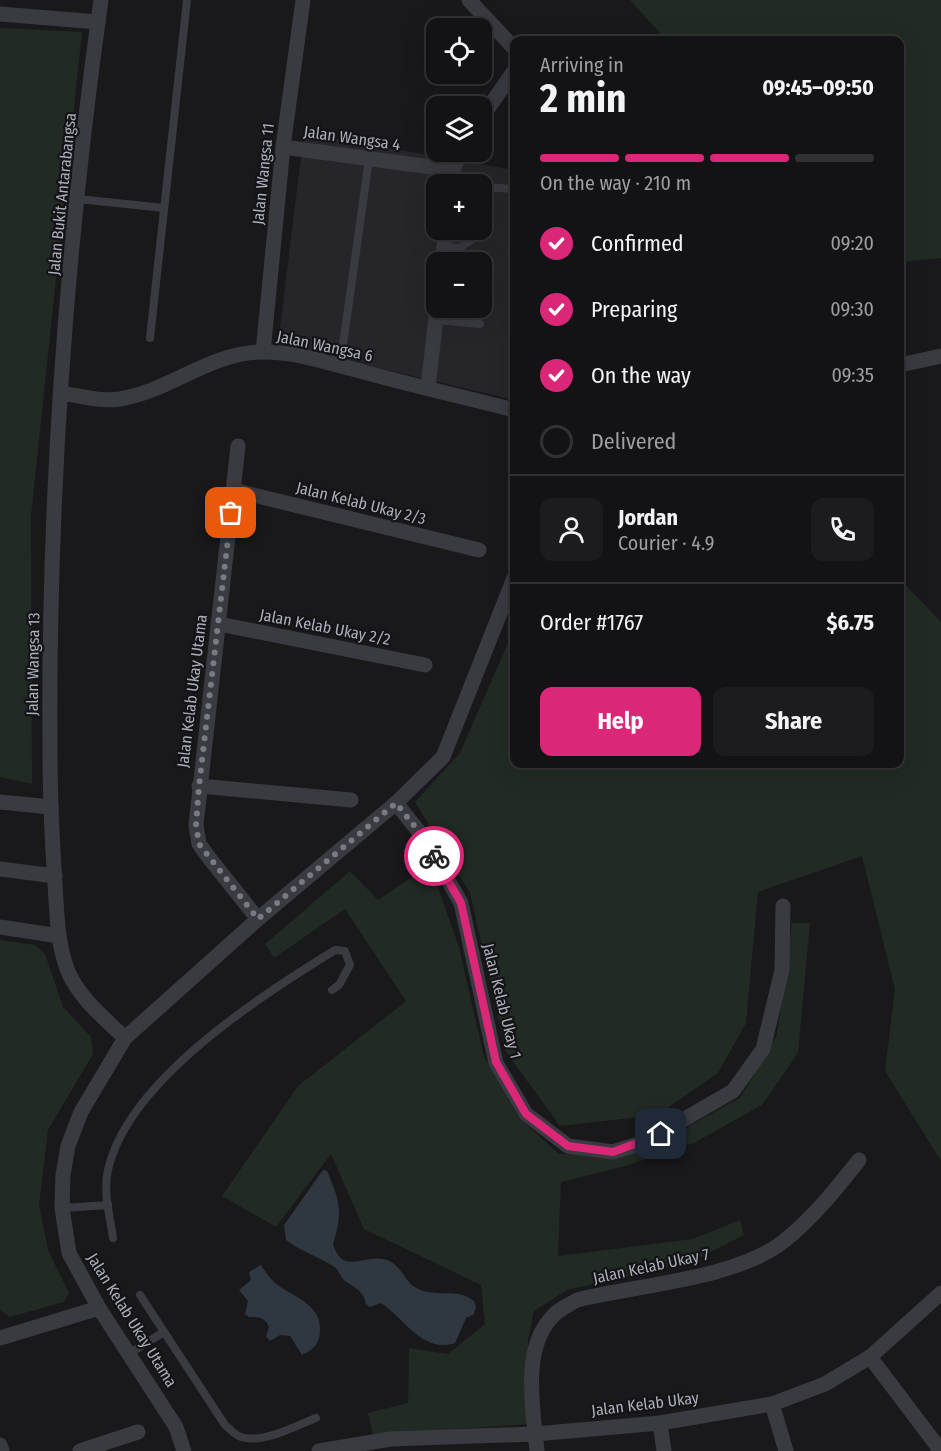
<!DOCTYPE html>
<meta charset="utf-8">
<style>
body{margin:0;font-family:"Fira Sans Condensed",sans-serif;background:#1c1c1e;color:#f1f3f6;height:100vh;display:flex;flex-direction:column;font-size:22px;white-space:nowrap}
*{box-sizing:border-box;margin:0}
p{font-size:20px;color:#9d9ea0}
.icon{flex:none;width:33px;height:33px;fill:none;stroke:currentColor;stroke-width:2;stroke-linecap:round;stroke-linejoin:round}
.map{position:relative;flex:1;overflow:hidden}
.side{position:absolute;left:510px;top:36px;width:394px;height:732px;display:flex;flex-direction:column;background:#131315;border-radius:12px;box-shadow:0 6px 24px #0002,0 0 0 2px #323234}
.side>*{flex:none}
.fabs{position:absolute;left:426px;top:18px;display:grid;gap:12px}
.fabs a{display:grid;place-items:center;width:66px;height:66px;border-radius:12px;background:#131315;box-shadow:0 6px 24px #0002,0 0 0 2px #323234;font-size:30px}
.pin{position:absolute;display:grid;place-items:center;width:51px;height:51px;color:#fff;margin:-26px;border-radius:12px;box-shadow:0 3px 9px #0006}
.courier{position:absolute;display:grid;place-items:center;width:60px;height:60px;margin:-30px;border:4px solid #db2777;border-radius:50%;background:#fff;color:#222;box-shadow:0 2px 8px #0007}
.head em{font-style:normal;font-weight:700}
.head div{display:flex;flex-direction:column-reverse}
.head{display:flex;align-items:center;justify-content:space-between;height:102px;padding:0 30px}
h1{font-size:39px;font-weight:700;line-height:45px}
.bar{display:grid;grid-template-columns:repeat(4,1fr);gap:9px 6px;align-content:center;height:72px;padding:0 30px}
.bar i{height:8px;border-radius:4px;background:#323234}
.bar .selected{background:#db2777}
.bar p{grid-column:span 4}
.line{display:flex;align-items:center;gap:15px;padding:0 30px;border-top:2px solid #323234}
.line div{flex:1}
.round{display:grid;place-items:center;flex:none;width:63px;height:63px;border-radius:12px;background:#1c1c1e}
ol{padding:0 30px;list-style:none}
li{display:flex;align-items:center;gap:18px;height:66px}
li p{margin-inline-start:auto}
li .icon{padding:6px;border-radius:50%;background:#db2777;color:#fff;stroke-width:4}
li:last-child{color:#9d9ea0}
li i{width:33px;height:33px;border:3px solid #323234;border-radius:50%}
.action{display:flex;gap:12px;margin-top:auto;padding:12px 30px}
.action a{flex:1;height:69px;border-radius:12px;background:#db2777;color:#fff;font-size:24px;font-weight:700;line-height:69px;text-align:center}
.action a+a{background:#1c1c1e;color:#f1f3f6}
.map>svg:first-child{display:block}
.built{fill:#262529;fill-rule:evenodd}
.green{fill:#212a23}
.water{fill:#2f3740}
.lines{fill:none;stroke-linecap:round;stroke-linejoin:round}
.lane{stroke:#3a3b41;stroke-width:8}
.street{stroke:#3a3b41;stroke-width:15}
.done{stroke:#797a83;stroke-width:6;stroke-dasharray:0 10.8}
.route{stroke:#db2777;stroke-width:8}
.labels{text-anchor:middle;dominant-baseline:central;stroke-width:4.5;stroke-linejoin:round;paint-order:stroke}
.street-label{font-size:16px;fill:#acafbb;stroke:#141417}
</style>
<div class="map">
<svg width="941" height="1451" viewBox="0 0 941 1451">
<rect width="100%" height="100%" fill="#19191c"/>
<path class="built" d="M 304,133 L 514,170 L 514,400 L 278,344 ZM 436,184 L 482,184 L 482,230 L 436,230 ZM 436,262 L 482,262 L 482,308 L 436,308 Z"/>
<g class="green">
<path d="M 630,0 L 941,0 L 941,258 L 900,262 L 900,40 L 666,40 Z"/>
<path d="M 0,28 L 82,32 L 31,516 L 32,784 L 0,777 Z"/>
<path d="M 900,579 L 941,622 L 941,1161 L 885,1071 L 895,989 L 862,856 L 758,892 L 746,1023 L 718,1073 L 657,1115 L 560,1126 L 506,1052 L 470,893 L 415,802 L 460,753 L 514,629 L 514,764 L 900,764 Z"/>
<path d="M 430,865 L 459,947 L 484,1057 L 519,1118 L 559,1154 L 656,1145 L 741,1097 L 777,1035 L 792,923 L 810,923 L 798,1053 L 762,1105 L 694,1143 L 622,1167 L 561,1182 L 558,1256 L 693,1239 L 740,1220 L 744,1235 L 691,1262 L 567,1290 L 534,1311 L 528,1340 L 528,1424 L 373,1435 L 368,1413 L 408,1403 L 409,1348 L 448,1354 L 485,1324 L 481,1285 L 364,1229 L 331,1154 L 276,1227 L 222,1196 L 298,1086 L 406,1001 L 345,909 L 274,958 L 265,944 L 350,871 L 378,900 Z"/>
<path d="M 0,940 L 35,945 L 45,954 L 63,1007 L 91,1037 L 93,1054 L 48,1130 L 39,1205 L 48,1250 L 69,1293 L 64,1302 L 10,1317 L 0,1310 Z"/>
</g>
<g class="water">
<path d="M 323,1170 L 327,1171 C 340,1201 343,1213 333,1244 C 342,1275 363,1255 383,1259 C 402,1262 404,1285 421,1290 C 440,1297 457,1288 474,1301 L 476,1307 L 474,1314 L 466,1318 L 455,1343 C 423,1354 404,1318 381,1303 L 370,1307 L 366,1304 C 363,1290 355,1288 345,1281 C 340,1277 339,1269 333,1266 C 317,1256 302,1252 286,1240 L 284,1225 Z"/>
<path d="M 261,1265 C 265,1271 268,1276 273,1281 C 289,1296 321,1302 320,1330 C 320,1343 314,1349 302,1355 L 290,1336 L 280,1335 L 270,1341 L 266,1336 L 269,1327 C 265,1317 258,1317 249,1317 L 245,1314 L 248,1301 L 239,1290 L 251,1280 L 249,1272 Z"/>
</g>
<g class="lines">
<g class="lane">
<path d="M 482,187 L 514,189"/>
<path d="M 78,199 L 164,208"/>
<path d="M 444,247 L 460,248 L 471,240 L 472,230"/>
<path d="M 436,320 L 480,324"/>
<path d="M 150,338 L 187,0"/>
<path d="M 340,366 L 369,159"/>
<path d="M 62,1208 L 108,1205"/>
<path d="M 113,1238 C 110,1217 103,1192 108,1170 C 128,1080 261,996 335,950 L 345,951 L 350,965 L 339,985 L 332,990"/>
<path d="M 140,1295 L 225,1425 C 230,1429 235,1435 241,1437 C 263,1444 295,1426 316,1418"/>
<path d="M 130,1353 L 164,1332"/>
</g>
<g class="street">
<path d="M 101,0 C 66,248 48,501 50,751 C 50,795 52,840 55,884 C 57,913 57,941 67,969 C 78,997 103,1017 125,1038"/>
<path d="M 469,0 L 514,48"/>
<path d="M 0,14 L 98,22"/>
<path d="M 482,117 L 514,71"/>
<path d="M 283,147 L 453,170"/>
<path d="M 451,184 L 453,170 L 461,152"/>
<path d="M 442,262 L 446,230"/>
<path d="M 263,352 L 283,147 L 303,0"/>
<path d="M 900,365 L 941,356"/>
<path d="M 428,388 L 437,308"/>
<path d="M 61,393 C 80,396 101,402 120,399 C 170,391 209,353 261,352 C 294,351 328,363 360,371 C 411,385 463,397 514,410"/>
<path d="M 238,446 L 196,825 L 199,844 L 210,859 L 258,919"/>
<path d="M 233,490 L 479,550"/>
<path d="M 219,624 L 425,665"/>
<path d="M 199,786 L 351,800"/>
<path d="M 0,802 L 51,807"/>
<path d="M 396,803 L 424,838 L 461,903 L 496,1063 L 526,1114 L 568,1146 L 613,1152 L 645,1142 L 733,1091 L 763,1049 L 782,970 L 783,906"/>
<path d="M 0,869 L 55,876"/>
<path d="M 0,927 L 59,936"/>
<path d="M 0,1338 L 99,1308"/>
<path d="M 870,1357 L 941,1451"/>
<path d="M 772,1404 L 786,1451"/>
<path d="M 660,1423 L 664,1451"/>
<path d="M 0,1445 L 2,1451"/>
<path d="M 80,1451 L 138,1432"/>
<path d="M 184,1451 L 176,1427 L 99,1308 L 69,1253 L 62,1208 L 63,1175 L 68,1146 L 81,1112 L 125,1038 L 258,919 L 396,803 L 443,757 L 514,578"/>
<path d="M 319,1451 L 391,1439 L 535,1434 L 660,1423 L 772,1404 L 825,1384 L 870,1357 L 941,1293"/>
<path d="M 537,1451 C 533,1410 521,1348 553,1316 C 559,1309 569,1305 577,1300 C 636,1285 737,1279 784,1241 C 813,1218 836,1189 859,1160"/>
</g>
</g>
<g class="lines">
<path class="done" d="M 231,513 L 199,786 L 196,825 L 199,844 L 258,919 L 396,803 L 424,838 L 434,856"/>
<path class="route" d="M 434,856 L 461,903 L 496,1062 L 526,1114 L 568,1146 L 613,1152 L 661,1134"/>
</g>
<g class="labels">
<g class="street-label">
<text transform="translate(352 138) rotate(8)">Jalan Wangsa 4</text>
<text transform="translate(263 174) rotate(-84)">Jalan Wangsa 11</text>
<text transform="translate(62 194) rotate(-84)">Jalan Bukit Antarabangsa</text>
<text transform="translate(325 346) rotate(12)">Jalan Wangsa 6</text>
<text transform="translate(361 503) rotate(14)">Jalan Kelab Ukay 2/3</text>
<text transform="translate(325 627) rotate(11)">Jalan Kelab Ukay 2/2</text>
<text transform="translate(33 664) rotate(-89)">Jalan Wangsa 13</text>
<text transform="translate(192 691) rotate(-83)">Jalan Kelab Ukay Utama</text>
<text transform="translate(502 1001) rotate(76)">Jalan Kelab Ukay 1</text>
<text transform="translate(651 1266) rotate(-12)">Jalan Kelab Ukay 7</text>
<text transform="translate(132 1320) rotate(58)">Jalan Kelab Ukay Utama</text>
<text transform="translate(645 1404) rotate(-7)">Jalan Kelab Ukay</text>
</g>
</g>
</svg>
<div class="fabs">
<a><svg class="icon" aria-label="locate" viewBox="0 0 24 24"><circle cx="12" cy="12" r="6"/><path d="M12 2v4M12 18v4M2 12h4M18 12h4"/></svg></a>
<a><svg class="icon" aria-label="layers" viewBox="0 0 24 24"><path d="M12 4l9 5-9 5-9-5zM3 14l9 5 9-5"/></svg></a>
<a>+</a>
<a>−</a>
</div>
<div class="pin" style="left:231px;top:513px;background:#ea580c"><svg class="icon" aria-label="bag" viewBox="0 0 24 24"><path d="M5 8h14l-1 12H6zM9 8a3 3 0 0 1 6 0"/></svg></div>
<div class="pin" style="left:661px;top:1134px;background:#1f2937"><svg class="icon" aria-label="home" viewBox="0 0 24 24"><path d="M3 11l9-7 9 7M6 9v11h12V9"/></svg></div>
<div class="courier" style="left:434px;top:856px"><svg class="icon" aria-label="bike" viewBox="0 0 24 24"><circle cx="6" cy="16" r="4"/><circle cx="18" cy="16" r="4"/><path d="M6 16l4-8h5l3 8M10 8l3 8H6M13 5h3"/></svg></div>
<section class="side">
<div class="head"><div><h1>2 min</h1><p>Arriving in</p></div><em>09:45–09:50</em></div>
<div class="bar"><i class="selected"></i><i class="selected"></i><i class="selected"></i><i></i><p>On the way · 210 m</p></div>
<ol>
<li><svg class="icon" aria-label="check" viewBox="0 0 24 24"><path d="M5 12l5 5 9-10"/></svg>Confirmed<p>09:20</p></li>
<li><svg class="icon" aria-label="check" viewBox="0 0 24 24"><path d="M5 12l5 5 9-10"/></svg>Preparing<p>09:30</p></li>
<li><svg class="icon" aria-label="check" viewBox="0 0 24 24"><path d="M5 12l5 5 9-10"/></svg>On the way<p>09:35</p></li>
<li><i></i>Delivered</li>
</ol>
<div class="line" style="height:108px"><a class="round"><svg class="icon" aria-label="person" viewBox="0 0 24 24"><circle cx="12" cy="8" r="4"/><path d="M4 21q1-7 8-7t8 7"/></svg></a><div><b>Jordan</b><p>Courier · 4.9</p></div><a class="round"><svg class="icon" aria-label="phone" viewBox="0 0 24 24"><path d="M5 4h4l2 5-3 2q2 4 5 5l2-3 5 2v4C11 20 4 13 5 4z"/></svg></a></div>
<div class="line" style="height:78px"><div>Order #1767</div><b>$6.75</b></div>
<div class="action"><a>Help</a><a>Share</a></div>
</section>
</div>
